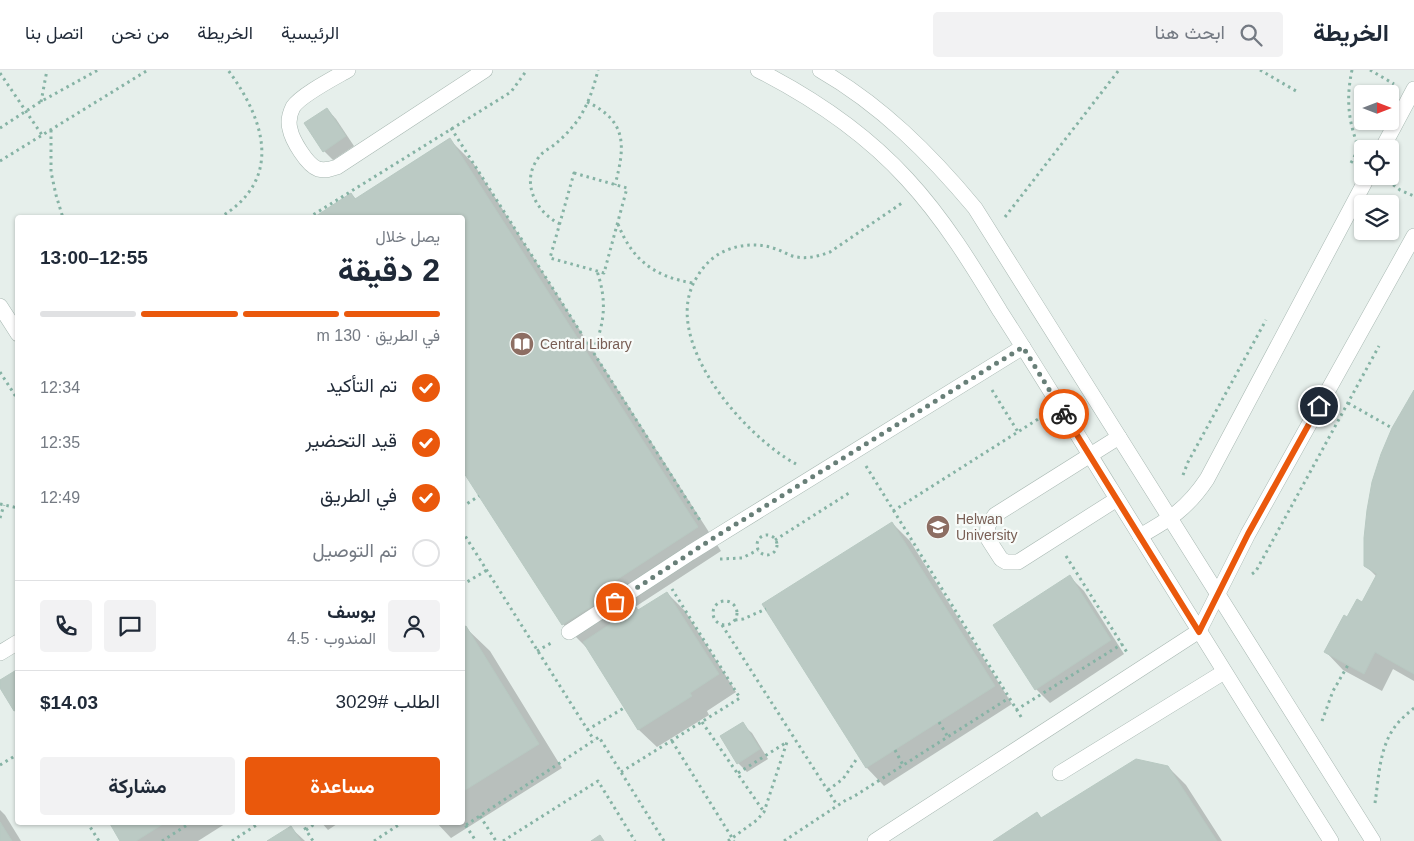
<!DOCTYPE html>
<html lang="ar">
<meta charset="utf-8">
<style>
body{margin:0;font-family:Arial,Vazirmatn,sans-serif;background:#f2f2f3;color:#1f2937;direction:rtl;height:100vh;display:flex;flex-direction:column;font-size:19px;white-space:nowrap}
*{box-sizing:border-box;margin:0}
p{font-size:16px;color:#747a83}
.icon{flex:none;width:28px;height:28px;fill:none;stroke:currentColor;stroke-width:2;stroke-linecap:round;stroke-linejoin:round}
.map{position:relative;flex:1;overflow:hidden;direction:ltr}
.drawer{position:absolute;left:15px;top:145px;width:450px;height:610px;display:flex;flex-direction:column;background:#fff;border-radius:5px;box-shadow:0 1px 4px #0004;direction:rtl}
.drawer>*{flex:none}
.needle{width:32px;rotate:90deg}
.buttons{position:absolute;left:1354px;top:15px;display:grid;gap:10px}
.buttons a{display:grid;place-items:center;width:45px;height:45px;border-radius:5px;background:#fff;box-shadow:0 1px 4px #0004;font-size:25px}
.pin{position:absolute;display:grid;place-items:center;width:42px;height:42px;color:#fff;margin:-21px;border:2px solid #fff;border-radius:50%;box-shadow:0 1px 5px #0007}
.courier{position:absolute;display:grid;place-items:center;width:50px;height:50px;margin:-25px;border:4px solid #ea580c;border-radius:50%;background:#fff;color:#222;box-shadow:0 1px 6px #0007}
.summary em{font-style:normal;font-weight:700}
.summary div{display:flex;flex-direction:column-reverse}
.summary{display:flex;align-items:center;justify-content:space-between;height:85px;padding:0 25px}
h1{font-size:32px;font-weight:700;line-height:38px}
.bar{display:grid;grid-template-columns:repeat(4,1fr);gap:8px 5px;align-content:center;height:60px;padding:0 25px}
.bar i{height:6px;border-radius:4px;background:#e0e1e3}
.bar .current{background:#ea580c}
.bar p{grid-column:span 4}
.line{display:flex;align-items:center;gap:12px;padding:0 25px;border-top:1px solid #e0e1e3}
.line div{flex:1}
.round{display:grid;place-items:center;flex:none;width:52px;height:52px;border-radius:5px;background:#f2f2f3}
ol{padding:0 25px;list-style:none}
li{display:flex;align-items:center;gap:15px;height:55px}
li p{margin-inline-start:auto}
li .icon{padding:5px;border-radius:50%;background:#ea580c;color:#fff;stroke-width:4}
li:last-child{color:#747a83}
li i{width:28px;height:28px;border:2px solid #e0e1e3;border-radius:50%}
.cta{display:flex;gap:10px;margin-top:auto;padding:10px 25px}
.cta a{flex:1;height:58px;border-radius:5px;background:#ea580c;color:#fff;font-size:20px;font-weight:700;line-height:58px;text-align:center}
.cta a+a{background:#f2f2f3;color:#1f2937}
header{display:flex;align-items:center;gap:30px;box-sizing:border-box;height:70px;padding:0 25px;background:#fff;border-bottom:1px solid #e0e1e3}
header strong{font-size:24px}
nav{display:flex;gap:28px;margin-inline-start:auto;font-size:18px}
.search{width:350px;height:45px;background:#f2f2f3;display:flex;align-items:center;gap:12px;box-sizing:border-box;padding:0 18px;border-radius:5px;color:#747a83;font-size:19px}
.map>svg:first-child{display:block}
.shadow{fill:#0003}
.building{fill:#bbcac4;stroke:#b8c9c2}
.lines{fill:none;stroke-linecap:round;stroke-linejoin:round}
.minor-casing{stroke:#a8b8b2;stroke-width:16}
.path{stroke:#86b3a5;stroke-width:3;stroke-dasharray:2.5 4;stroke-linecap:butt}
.minor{stroke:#fff;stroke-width:15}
.done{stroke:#687f78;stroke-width:5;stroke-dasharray:0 9}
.route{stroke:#ea580c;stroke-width:6}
.labels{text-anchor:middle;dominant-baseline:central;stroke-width:4.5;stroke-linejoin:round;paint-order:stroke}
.education-label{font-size:14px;fill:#785e54;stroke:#f7fbf9;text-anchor:start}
</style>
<header>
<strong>الخريطة</strong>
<div class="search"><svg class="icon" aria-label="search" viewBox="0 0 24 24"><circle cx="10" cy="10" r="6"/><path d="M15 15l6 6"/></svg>ابحث هنا</div>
<nav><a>الرئيسية</a><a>الخريطة</a><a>من نحن</a><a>اتصل بنا</a></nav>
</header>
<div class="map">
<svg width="1414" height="771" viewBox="0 0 1414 771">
<rect width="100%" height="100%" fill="#e6efeb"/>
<g class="shadow">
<path d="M 327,39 L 336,49 L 354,76 L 333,90 L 324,81 Z"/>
<path d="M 449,69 L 473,93 L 721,481 L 635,537 L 638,541 L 667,523 L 685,541 L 736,622 L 707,641 L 709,645 L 657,677 L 639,660 L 588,578 L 587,578 L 563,554 L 462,148 L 315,148 L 351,124 L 356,129 Z"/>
<path d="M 1414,322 L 1414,611 L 1393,599 L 1382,621 L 1343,600 L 1326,582 L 1348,549 L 1362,534 L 1377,507 L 1365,495 Z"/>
<path d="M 892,453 L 910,471 L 1012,634 L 884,716 L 867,698 L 764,534 Z"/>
<path d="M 1070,507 L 1084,521 L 1124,584 L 1050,633 L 1036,619 Z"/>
<path d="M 466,558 L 490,581 L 562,698 L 451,768 L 436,752 L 462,752 L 462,560 Z"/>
<path d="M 742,654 L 752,663 L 768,689 L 747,702 L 738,693 Z"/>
<path d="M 1168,697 L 1186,715 L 1222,771 L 995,771 L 1037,743 L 1042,749 Z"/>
<path d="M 0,740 L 5,745 L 21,771 L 0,771 Z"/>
<path d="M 110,752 L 228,752 L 198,771 L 122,771 Z"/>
<path d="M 321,752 L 340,752 L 328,760 Z"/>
<path d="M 291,758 L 305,771 L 270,771 Z"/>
</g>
<g class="building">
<path d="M 327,38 L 346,66 L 323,82 L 304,53 Z"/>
<path d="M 450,68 L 698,457 L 604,518 L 609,525 L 562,555 L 462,400 L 462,148 L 313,148 L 351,123 L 355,129 Z"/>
<path d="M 1414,320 L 1414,604 L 1375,582 L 1364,604 L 1324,582 L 1344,545 L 1347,547 L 1357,529 L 1362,532 L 1377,504 L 1364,496 L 1364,468 L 1367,440 L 1372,412 L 1381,384 L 1392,358 Z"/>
<path d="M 892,452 L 995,616 L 866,698 L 762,534 Z"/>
<path d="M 1070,505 L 1111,570 L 1035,620 L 993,555 Z"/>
<path d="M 667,522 L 719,604 L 690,623 L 692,626 L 638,660 L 583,572 L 636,537 L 638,540 Z"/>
<path d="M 466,556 L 539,674 L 462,722 L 462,558 Z"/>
<path d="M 18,599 L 18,639 L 14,641 L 0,618 L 0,610 Z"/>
<path d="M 743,652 L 760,679 L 737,694 L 720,666 Z"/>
<path d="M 1136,689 L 1168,696 L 1217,771 L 993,771 L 1037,742 L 1041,748 Z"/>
<path d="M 0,752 L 12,771 L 0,771 Z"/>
<path d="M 109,752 L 166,752 L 136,771 L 120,771 Z"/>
<path d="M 291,756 L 301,771 L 267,771 Z"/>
<path d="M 600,765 L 604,771 L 591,771 Z"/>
</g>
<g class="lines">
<g class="minor-casing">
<g id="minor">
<path d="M 348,0 C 334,8 301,25 293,37 C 290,43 288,52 290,59 C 292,70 307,95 318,99 C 325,101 331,99 337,97 L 485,0"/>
<path d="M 758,0 C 813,28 865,63 907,109 C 944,149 972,195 1000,241 C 1038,300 1074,359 1111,419 C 1184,537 1257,654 1331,771"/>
<path d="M 820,0 C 881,35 930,84 975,138 L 1373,771"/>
<path d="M 1382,79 L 1414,19"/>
<path d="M 0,236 L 18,264"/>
<path d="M 1117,429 L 1018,492 L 1006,492 L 1001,489 L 990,472 L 987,467 L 988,455 L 995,445 L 1119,367"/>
<path d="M 1140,466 C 1170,449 1187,439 1207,409 L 1368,106"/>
<path d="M 569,562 L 690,483 L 1023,277"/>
<path d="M 0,583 L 18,572"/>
<path d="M 1060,703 L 1224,602"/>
<path d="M 875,771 L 1199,561 L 1248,464 L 1414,166"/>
</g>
</g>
<g class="path">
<path d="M 1260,0 L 1296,21"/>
<path d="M 1352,0 C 1346,28 1348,52 1359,78"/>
<path d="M 1370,0 L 1394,14"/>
<path d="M 0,3 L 42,65"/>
<path d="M 41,32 L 47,0"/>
<path d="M 587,32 C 628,51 625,77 615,115"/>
<path d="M 0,58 L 40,32 L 98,0"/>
<path d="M 451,58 L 701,452"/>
<path d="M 51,60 L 51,102 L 56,125 L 63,148"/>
<path d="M 0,91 L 148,0"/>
<path d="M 1351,93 L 1359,78"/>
<path d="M 574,103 L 627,118 L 604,203 L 550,188 Z"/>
<path d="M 1388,111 L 1400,120 L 1414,126"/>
<path d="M 1005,147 L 1119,0"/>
<path d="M 219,148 C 284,110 265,50 228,0"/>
<path d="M 308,148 L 511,22 L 527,0"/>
<path d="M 560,154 C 535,142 520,111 539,87 C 542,82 549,79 554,75 C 563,68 571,59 578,50 C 588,35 594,17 598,0"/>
<path d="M 618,154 C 632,190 655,207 693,213"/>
<path d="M 593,281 C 605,252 607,231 597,201"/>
<path d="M 0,302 L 18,330"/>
<path d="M 992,320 L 1018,362"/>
<path d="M 1348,333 L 1392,358"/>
<path d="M 796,394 C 744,366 658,268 697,207 C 704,195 714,185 727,180 C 742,174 760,173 776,179 C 783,181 789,186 797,187 C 808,189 819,186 830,182 L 902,133"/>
<path d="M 866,396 L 1023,650"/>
<path d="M 1183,405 L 1188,392 L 1266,250"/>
<path d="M 0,434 L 18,438"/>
<path d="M 462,437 L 479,426"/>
<path d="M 893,441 L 1043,346"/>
<path d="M 0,448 L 4,435"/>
<path d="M 462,461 L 594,670"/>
<circle cx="767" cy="475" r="10"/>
<path d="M 775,470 L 849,423"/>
<path d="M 1066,486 L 1128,584"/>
<path d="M 720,489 L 742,488 L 758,480"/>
<path d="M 1252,504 L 1256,501 L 1379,276"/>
<path d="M 462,515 L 487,500"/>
<circle cx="725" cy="543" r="12"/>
<path d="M 735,550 L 743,549 L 766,539"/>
<path d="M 722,555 L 837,735"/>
<path d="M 537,581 L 553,572"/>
<path d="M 1016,640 L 1122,574"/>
<path d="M 1322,651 L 1333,621 L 1348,595"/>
<path d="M 702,652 L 764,742"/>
<path d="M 939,652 L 948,667"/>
<path d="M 587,660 L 624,638"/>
<path d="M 672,671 L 734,771"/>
<path d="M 895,680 L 903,695"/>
<path d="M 0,695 L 18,684"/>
<path d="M 621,702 L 740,628 L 672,519"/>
<path d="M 828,720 L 843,709 L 858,687"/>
<path d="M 1375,733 C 1379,707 1379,676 1397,654 C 1402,648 1408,643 1414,638"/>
<path d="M 480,746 L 496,771"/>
<path d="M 462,750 L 476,771"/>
<path d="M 87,752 L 99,771"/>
<path d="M 301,752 L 313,771"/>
<path d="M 420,752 L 421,755 L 425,752"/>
<path d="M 466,755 L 599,667 L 664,771"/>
<path d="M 306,760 L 317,752"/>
<path d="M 162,771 L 192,752"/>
<path d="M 232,771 L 261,752"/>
<path d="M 374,771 L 403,752"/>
<path d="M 503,771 L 598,711 L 635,771"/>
<path d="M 728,771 L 757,750 L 764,742 L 787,672 L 738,703"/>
<path d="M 784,771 L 846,730 L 853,727 L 1009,628"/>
</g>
<use href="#minor" class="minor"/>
</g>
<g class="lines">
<path class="done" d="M 615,532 L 712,469 L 1023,277 L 1064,344"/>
<path class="route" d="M 1064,344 L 1199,562 L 1248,464 L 1319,336"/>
</g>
<defs>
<g id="library-disc" transform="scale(1.25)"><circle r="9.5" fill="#8d6e63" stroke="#f7fbf9"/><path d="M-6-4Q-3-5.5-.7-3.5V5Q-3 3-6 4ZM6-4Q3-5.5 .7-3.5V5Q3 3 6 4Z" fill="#fff"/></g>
<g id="university-disc" transform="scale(1.25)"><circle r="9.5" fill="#8d6e63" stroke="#f7fbf9"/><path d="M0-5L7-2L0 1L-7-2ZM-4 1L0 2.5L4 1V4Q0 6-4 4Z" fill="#fff"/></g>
</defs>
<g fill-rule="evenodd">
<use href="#library-disc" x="522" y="274"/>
<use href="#university-disc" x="938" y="457"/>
</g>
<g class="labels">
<g class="education-label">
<text x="540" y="274">Central Library</text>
<text x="956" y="449">Helwan<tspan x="956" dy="16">University</tspan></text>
</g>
</g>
</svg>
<div class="buttons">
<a><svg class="needle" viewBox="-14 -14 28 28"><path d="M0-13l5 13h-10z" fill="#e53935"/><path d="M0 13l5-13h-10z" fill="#747a83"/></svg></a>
<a><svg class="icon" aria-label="locate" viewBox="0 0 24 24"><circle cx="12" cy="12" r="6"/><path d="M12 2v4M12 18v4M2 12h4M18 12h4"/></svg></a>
<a><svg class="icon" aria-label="layers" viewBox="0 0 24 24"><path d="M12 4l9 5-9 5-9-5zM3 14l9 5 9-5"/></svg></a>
</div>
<div class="pin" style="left:615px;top:532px;background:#ea580c"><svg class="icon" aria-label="bag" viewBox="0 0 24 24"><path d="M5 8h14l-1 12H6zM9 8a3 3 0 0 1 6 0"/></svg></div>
<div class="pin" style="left:1319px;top:336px;background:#1f2937"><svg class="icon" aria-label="home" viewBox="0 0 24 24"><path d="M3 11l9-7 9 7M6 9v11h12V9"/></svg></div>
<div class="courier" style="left:1064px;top:344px"><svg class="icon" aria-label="bike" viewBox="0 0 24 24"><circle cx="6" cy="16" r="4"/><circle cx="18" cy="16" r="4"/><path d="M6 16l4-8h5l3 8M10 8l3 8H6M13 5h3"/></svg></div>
<section class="drawer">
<div class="summary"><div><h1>2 دقيقة</h1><p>يصل خلال</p></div><em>12:55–13:00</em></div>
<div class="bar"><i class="current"></i><i class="current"></i><i class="current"></i><i></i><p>في الطريق · 130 m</p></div>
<ol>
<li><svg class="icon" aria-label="check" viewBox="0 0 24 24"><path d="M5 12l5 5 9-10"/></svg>تم التأكيد<p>12:34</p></li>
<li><svg class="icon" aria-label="check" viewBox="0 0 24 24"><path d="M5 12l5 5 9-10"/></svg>قيد التحضير<p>12:35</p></li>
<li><svg class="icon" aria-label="check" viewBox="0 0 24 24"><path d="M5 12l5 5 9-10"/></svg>في الطريق<p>12:49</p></li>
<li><i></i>تم التوصيل</li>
</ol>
<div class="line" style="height:90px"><a class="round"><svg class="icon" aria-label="person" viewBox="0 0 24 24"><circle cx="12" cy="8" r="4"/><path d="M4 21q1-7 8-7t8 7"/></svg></a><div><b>يوسف</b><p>المندوب · 4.5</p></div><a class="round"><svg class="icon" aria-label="chat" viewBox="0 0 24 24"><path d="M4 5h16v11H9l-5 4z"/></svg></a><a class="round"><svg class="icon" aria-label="phone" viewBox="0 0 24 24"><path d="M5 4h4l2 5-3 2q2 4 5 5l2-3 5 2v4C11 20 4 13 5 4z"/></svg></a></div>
<div class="line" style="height:65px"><div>الطلب #3029</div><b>$14.03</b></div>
<div class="cta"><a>مساعدة</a><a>مشاركة</a></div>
</section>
</div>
